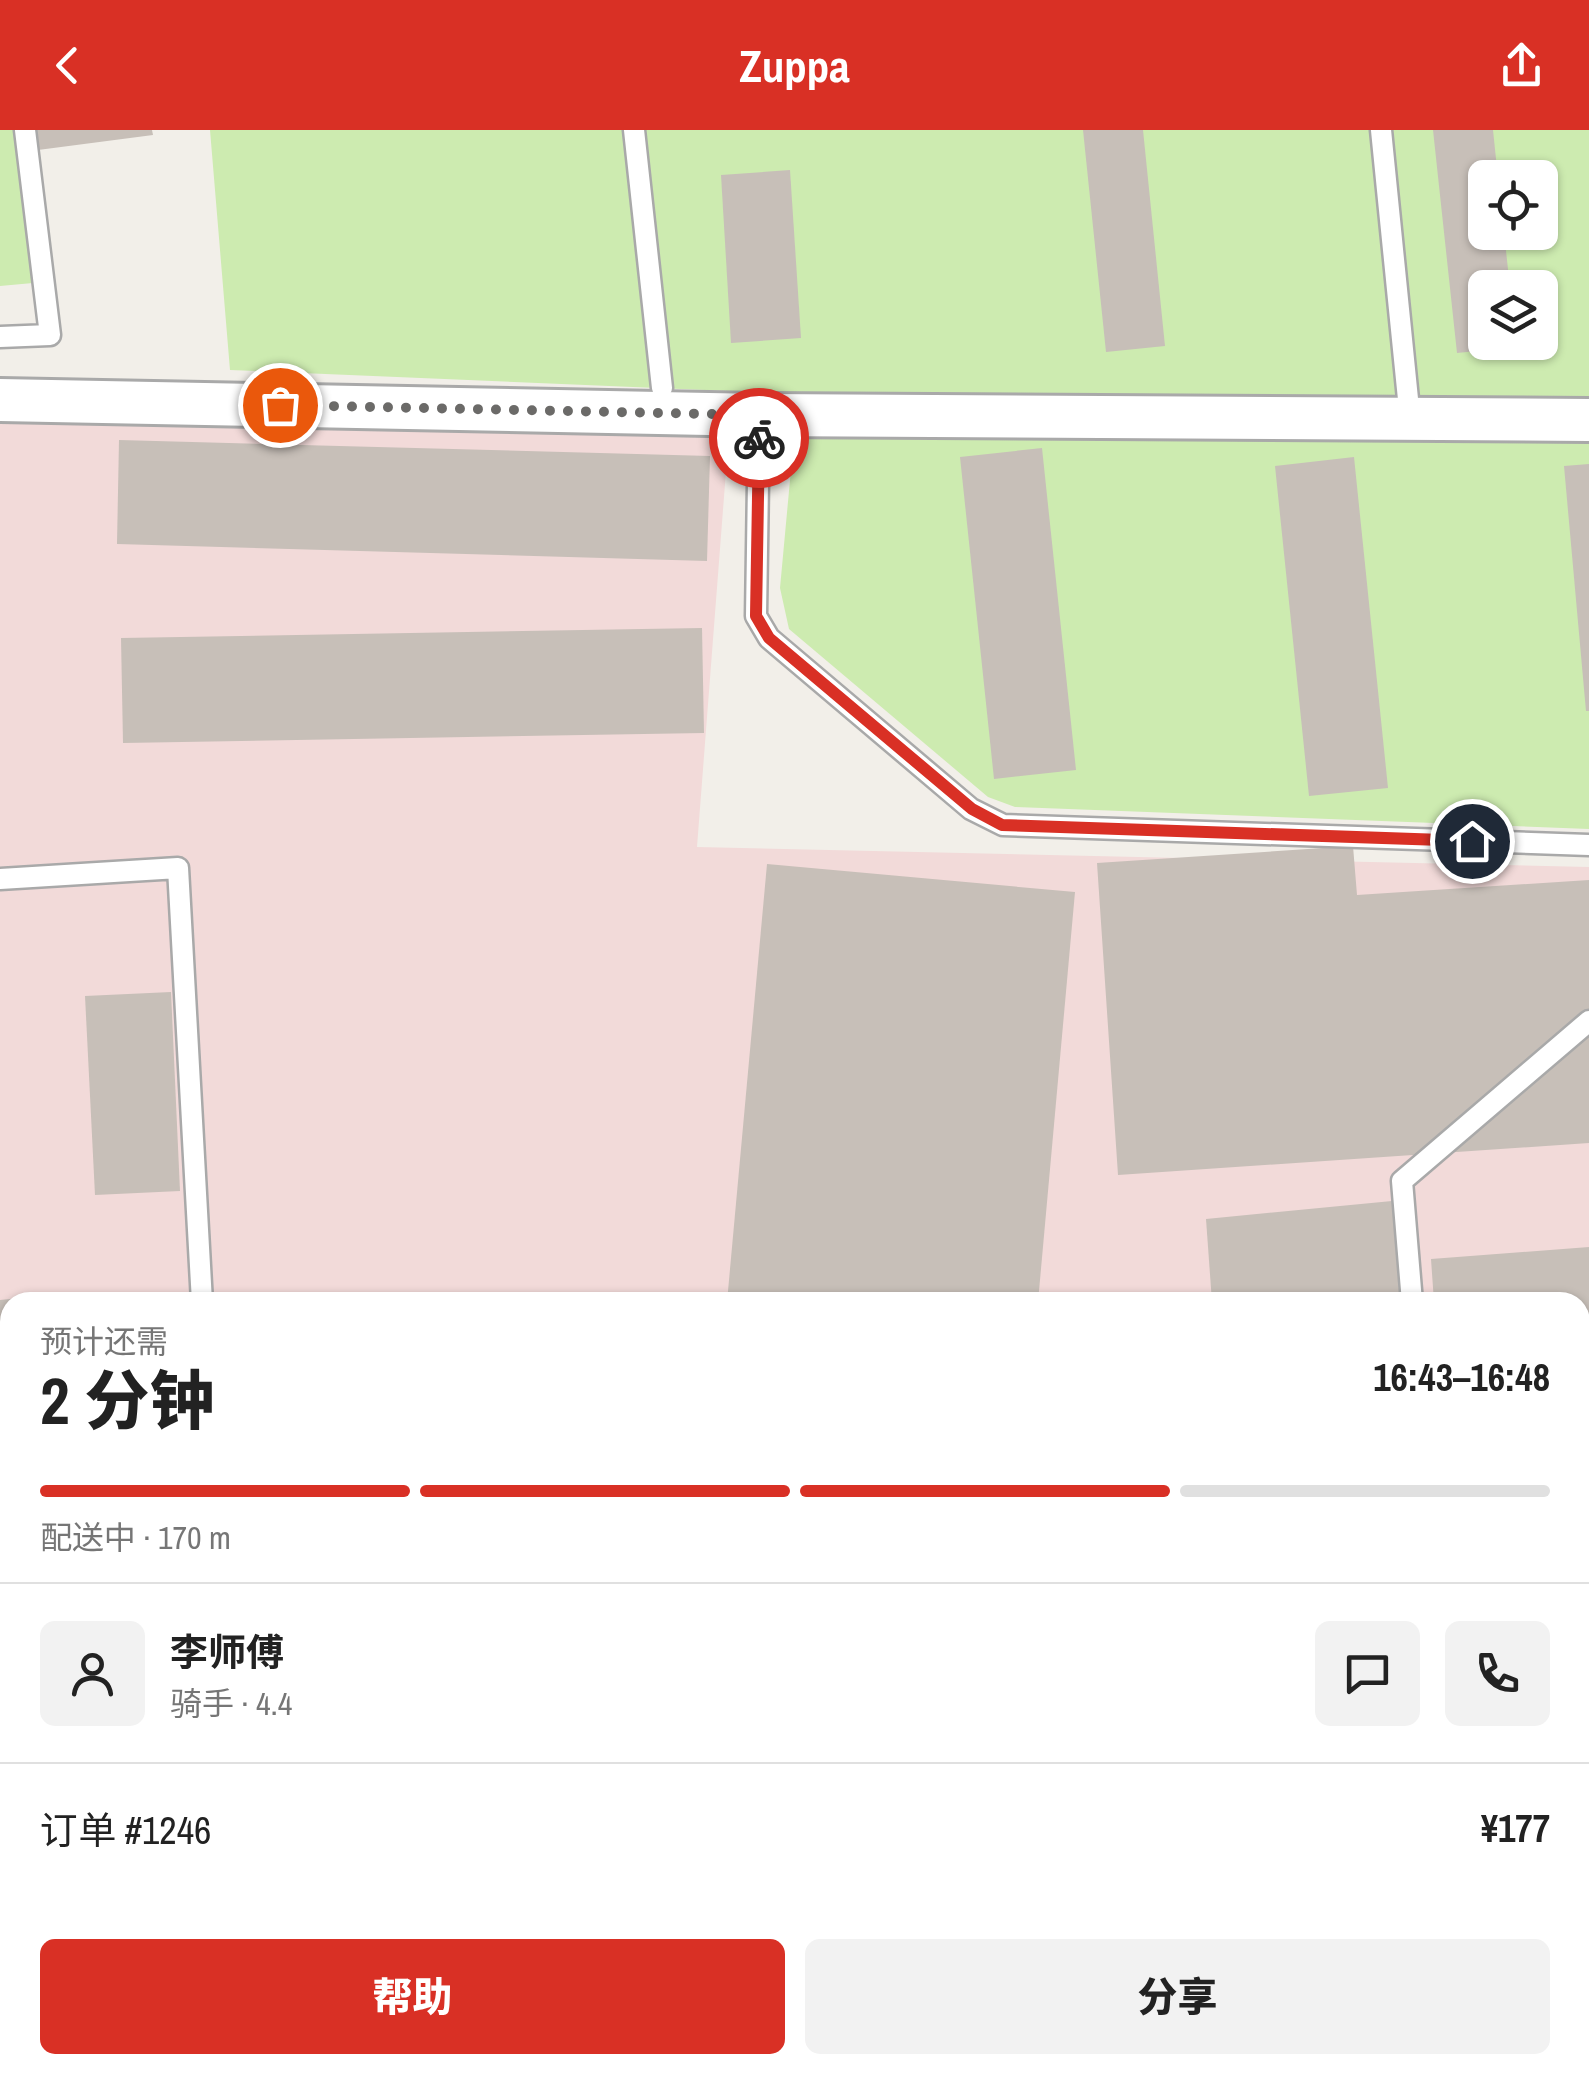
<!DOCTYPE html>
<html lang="zh">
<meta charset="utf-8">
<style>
body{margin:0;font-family:"Archivo Narrow","Noto Sans SC",sans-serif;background:#f2f2f2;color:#222;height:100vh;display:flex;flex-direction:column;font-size:38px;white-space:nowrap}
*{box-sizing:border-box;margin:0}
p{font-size:32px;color:#767676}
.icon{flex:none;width:55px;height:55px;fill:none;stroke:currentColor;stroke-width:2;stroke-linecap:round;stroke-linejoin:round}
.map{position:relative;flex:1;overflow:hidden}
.side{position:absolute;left:0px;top:1162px;width:1590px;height:782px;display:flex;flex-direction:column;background:#fff;border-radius:30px 30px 0 0;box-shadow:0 2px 8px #0004}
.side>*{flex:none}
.controls{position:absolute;left:1468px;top:30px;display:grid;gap:20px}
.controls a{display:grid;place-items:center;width:90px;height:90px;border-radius:15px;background:#fff;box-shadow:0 2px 8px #0004;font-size:50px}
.pin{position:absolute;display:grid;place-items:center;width:85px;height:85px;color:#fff;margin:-42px;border:5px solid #fff;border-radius:50%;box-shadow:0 2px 10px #0007}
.courier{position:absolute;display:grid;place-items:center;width:100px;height:100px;margin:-50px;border:8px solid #d93025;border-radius:50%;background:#fff;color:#222;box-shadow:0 2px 12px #0007}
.overview em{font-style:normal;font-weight:800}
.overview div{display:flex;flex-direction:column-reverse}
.overview{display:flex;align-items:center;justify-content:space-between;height:170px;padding:0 40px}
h1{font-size:65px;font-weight:800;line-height:75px}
.bar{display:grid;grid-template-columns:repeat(4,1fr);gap:15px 10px;align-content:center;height:120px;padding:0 40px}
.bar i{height:12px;border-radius:8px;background:#e0e0e0}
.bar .on{background:#d93025}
.bar p{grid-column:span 4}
.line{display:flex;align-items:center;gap:25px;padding:0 40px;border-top:2px solid #e0e0e0}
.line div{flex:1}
.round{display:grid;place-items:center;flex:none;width:105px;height:105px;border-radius:15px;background:#f2f2f2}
.cta{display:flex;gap:20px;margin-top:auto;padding:20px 40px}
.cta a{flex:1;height:115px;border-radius:15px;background:#d93025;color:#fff;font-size:40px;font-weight:800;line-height:115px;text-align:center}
.cta a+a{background:#f2f2f2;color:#222}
header{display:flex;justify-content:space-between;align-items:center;height:130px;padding:0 40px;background:#d93025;color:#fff;font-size:45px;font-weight:800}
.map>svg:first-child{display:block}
.residential{fill:#e0dfdf}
.commercial{fill:#f2dad9}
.grass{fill:#cdebb0;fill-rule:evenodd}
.parking{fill:#e2e2e2}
.building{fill:#c7bfb8}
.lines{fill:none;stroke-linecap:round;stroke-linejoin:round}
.lane-casing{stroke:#a9a9a9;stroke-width:25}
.street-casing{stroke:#a9a9a9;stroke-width:48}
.lane{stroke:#fff;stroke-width:20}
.street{stroke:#fff;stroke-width:42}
.done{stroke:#6b6a68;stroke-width:10;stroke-dasharray:0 18}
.route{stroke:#d93025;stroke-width:12}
</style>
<header><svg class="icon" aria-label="back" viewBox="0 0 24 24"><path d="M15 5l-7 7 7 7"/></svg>Zuppa<svg class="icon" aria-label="share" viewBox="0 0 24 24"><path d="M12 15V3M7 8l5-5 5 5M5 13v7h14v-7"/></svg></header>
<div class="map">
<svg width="1589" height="1943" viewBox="0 0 1589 1943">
<rect width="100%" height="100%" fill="#f2efe9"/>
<path class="residential" d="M 0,1919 L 10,1919 L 10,1935 L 191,1935 L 192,1943 L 0,1943 Z"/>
<path class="commercial" d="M 0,289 L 729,302 L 697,717 L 1589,737 L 1589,1617 L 1580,1617 L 1580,1172 L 10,1172 L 10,1919 L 0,1919 Z"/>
<g class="grass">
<path d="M 0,0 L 13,0 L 33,153 L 0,156 Z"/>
<path d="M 210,0 L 1589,0 L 1589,699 L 1015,677 L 988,667 L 789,499 L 780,458 L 798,264 L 230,240 ZM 1485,48 L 1540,48 L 1540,102 L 1485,102 ZM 1485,158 L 1540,158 L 1540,212 L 1485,212 Z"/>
</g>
<path class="parking" d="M 191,1935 L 1081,1935 L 1074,1943 L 192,1943 Z"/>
<g class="building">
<path d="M 35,0 L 152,0 L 153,5 L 38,20 Z"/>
<path d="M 1083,0 L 1143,0 L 1165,216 L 1106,222 Z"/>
<path d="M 1433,0 L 1493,0 L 1498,48 L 1485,48 L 1485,102 L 1504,102 L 1510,158 L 1485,158 L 1485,212 L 1515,212 L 1516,217 L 1457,223 Z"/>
<path d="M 790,40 L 801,208 L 731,213 L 721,45 Z"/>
<path d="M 119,310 L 710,326 L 707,431 L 117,414 Z"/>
<path d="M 1042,318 L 1076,640 L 994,649 L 960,327 Z"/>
<path d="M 1354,327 L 1388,658 L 1309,666 L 1275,336 Z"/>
<path d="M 1589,334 L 1589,581 L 1586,581 L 1564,336 Z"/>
<path d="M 702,498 L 704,603 L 123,613 L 121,508 Z"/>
<path d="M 1353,716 L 1357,765 L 1589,750 L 1589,1013 L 1118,1045 L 1097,733 Z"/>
<path d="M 767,734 L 1075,762 L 1038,1172 L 727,1172 Z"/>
<path d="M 171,862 L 180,1061 L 95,1065 L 85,866 Z"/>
<path d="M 1392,1071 L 1400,1172 L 1212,1172 L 1206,1089 Z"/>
<path d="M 1589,1117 L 1589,1203 L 1580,1204 L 1580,1172 L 1434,1172 L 1431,1129 Z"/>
<path d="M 29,1167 L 29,1172 L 10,1172 L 10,1283 L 0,1284 L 0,1170 Z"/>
<path d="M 10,1300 L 10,1669 L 5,1670 L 0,1627 L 0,1301 Z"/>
<path d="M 1589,1351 L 1589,1431 L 1580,1432 L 1580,1352 Z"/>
<path d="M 1580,1514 L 1589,1514 L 1589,1609 L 1583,1609 Z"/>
<path d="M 10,1749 L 10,1823 L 0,1824 L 0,1750 Z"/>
</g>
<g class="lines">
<g class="lane-casing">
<g id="lane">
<path d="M 634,0 L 662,258"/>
<path d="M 1381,0 L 1410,289"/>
<path d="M 0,207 L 50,205 L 25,0"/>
<path d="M 759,285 L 756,486 L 769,508 L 971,679 L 1003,695 L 1589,715"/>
<path d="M 0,749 L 178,738 L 202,1172"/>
<path d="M 1412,1172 L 1402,1051 L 1589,891"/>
<path d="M 1580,1272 L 1589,1271"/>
<path d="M 1580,1882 L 1589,1878"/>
<path d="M 1494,1943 L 1505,1935"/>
</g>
</g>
<g class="street-casing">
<g id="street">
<path d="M 0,270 L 759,285 L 1589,290"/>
<path d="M 0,1893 L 10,1894"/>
</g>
</g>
<use href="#lane" class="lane"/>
<use href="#street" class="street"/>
</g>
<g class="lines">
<path class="done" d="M 280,275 L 759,285 L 759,308"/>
<path class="route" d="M 759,308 L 756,486 L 769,508 L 972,679 L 1002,695 L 1472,711"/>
</g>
</svg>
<div class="controls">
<a><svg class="icon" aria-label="locate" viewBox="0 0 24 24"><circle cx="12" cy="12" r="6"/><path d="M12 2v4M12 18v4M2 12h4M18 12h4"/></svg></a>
<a><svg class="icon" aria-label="layers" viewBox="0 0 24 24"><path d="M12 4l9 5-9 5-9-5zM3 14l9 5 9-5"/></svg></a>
</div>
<div class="pin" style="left:280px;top:275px;background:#ea580c"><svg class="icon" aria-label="bag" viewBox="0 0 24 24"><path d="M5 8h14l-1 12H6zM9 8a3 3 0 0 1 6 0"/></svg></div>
<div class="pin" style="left:1472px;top:711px;background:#1f2937"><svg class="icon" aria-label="home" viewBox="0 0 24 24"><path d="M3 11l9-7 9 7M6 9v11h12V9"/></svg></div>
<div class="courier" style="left:759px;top:308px"><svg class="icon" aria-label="bike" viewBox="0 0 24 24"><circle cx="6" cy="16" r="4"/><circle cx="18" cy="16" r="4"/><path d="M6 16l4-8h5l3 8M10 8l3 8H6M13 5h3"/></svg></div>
<section class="side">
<div class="overview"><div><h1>2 分钟</h1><p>预计还需</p></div><em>16:43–16:48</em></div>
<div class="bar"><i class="on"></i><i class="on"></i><i class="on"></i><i></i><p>配送中 · 170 m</p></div>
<div class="line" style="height:180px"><a class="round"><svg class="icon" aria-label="person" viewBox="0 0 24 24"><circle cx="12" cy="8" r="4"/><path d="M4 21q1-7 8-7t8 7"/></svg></a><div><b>李师傅</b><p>骑手 · 4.4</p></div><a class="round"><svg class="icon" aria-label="chat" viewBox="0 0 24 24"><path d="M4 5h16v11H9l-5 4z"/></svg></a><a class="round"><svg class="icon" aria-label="phone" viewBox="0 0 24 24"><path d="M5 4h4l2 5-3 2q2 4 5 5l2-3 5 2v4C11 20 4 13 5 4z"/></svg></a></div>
<div class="line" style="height:130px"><div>订单 #1246</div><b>¥177</b></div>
<div class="cta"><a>帮助</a><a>分享</a></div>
</section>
</div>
